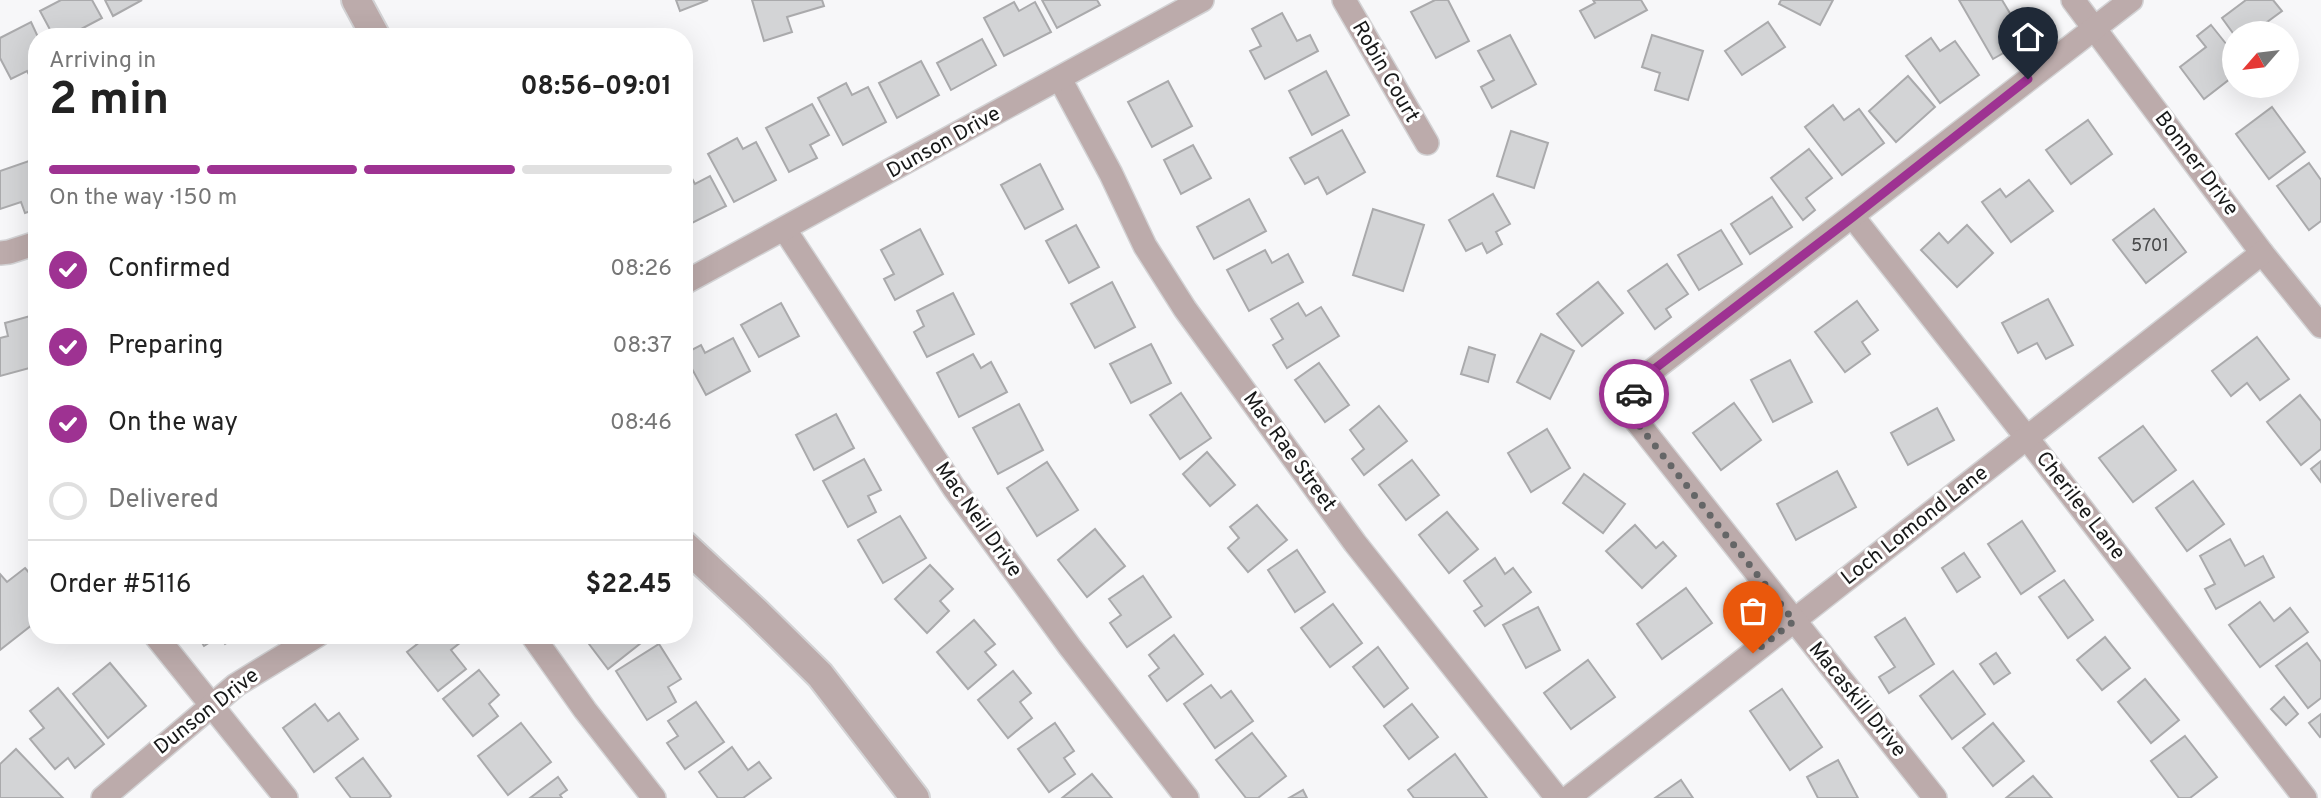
<!DOCTYPE html>
<meta charset="utf-8">
<style>
body{margin:0;font-family:Overpass,sans-serif;background:#f6f6f6;color:#222;height:100vh;display:flex;flex-direction:column;font-size:26px;white-space:nowrap}
*{box-sizing:border-box;margin:0}
p{font-size:23px;color:#767676}
.icon{flex:none;width:38px;height:38px;fill:none;stroke:currentColor;stroke-width:2;stroke-linecap:round;stroke-linejoin:round}
.map{position:relative;flex:1;overflow:hidden}
.side{position:absolute;left:28px;top:28px;width:665px;height:616px;display:flex;flex-direction:column;background:#fff;border-radius:28px;box-shadow:0 7px 28px #0002}
.side>*{flex:none}
.needle{width:46px;rotate:242deg}
.tools{position:absolute;left:2222px;top:21px;display:grid;gap:14px}
.tools a{display:grid;place-items:center;width:77px;height:77px;border-radius:50%;background:#fff;box-shadow:0 7px 28px #0002;font-size:35px}
.pin{position:absolute;display:grid;place-items:center;width:60px;height:60px;color:#fff;margin:-72px -30px;border-radius:50% 50% 50% 0;rotate:-45deg;box-shadow:0 0 7px #0007}
.pin .icon{rotate:45deg}
.courier{position:absolute;display:grid;place-items:center;width:70px;height:70px;margin:-35px;border:5px solid #9e3292;border-radius:50%;background:#fff;color:#222;box-shadow:0 2px 9px #0007}
.overview em{font-style:normal;font-weight:700}
.overview div{display:flex;flex-direction:column-reverse}
.overview{display:flex;align-items:center;justify-content:space-between;height:119px;padding:0 21px}
h1{font-size:46px;font-weight:700;line-height:52px}
.bar{display:grid;grid-template-columns:repeat(4,1fr);gap:10px 7px;align-content:center;height:84px;padding:0 21px}
.bar i{height:9px;border-radius:5px;background:#e0e0e0}
.bar .current{background:#9e3292}
.bar p{grid-column:span 4}
.line{display:flex;align-items:center;gap:18px;padding:0 21px;border-top:2px solid #e0e0e0}
.line div{flex:1}
ol{padding:0 21px;list-style:none}
li{display:flex;align-items:center;gap:21px;height:77px}
li p{margin-inline-start:auto}
li .icon{padding:7px;border-radius:50%;background:#9e3292;color:#fff;stroke-width:4}
li:last-child{color:#767676}
li i{width:38px;height:38px;border:4px solid #e0e0e0;border-radius:50%}
.map>svg:first-child{display:block}
.building{fill:#d3d4d6;stroke:#aaaaac;stroke-width:2}
.lines{fill:none;stroke-linecap:round;stroke-linejoin:round}
.minor-casing{stroke:#d3d3d5;stroke-width:26}
.tertiary-casing{stroke:#d3d3d5;stroke-width:32}
.minor{stroke:#bcabab;stroke-width:23}
.tertiary{stroke:#bcabab;stroke-width:28}
.done{stroke:#656667;stroke-width:7;stroke-dasharray:0 12.6}
.route{stroke:#9e3292;stroke-width:9}
.labels{text-anchor:middle;dominant-baseline:central;stroke-width:6;stroke-linejoin:round;paint-order:stroke}
.number-label{font-size:18px;fill:#464748}
.street-label{font-size:21px;fill:#171818;stroke:#fff}
</style>
<div class="map">
<svg width="2321" height="798" viewBox="0 0 2321 798">
<rect width="100%" height="100%" fill="#f7f7f9"/>
<g class="building">
<path d="M 61,0 L 92,0 L 102,18 L 66,37 L 54,37 L 40,11 Z"/>
<path d="M 105,0 L 142,0 L 113,16 Z"/>
<path d="M 676,0 L 708,0 L 680,11 Z"/>
<path d="M 752,0 L 822,0 L 824,6 L 787,17 L 792,32 L 764,41 Z"/>
<path d="M 1042,0 L 1097,0 L 1100,5 L 1057,28 Z"/>
<path d="M 1435,0 L 1448,0 L 1469,41 L 1436,58 L 1411,12 Z"/>
<path d="M 1593,0 L 1641,0 L 1647,10 L 1595,38 L 1580,11 L 1595,3 Z"/>
<path d="M 1781,0 L 1833,0 L 1820,25 L 1779,4 Z"/>
<path d="M 1959,0 L 2002,0 L 2026,40 L 1993,59 Z"/>
<path d="M 2246,0 L 2273,0 L 2282,11 L 2252,33 L 2235,33 L 2235,36 L 2222,18 Z"/>
<path d="M 1014,2 L 1019,11 L 1035,2 L 1051,32 L 1004,56 L 984,18 Z"/>
<path d="M 1282,13 L 1297,41 L 1310,35 L 1318,51 L 1265,79 L 1250,51 L 1261,46 L 1252,29 Z"/>
<path d="M 31,22 L 38,37 L 37,37 L 37,78 L 32,80 L 27,71 L 11,79 L 0,58 L 0,38 Z"/>
<path d="M 1768,22 L 1785,47 L 1742,75 L 1725,51 Z"/>
<path d="M 2211,25 L 2235,55 L 2235,75 L 2204,99 L 2180,67 L 2206,47 L 2197,36 Z"/>
<path d="M 1510,35 L 1536,84 L 1492,108 L 1481,87 L 1494,80 L 1478,51 Z"/>
<path d="M 1652,35 L 1703,51 L 1688,100 L 1655,90 L 1660,73 L 1642,67 Z"/>
<path d="M 1931,38 L 1940,51 L 1955,41 L 1979,75 L 1940,103 L 1906,56 Z"/>
<path d="M 982,39 L 996,65 L 951,90 L 937,63 Z"/>
<path d="M 921,61 L 939,95 L 897,118 L 879,83 Z"/>
<path d="M 1326,71 L 1349,115 L 1312,135 L 1289,91 Z"/>
<path d="M 1908,76 L 1935,107 L 1896,142 L 1869,111 Z"/>
<path d="M 1168,81 L 1192,126 L 1152,147 L 1128,102 Z"/>
<path d="M 846,83 L 852,95 L 868,87 L 886,122 L 843,145 L 818,98 Z"/>
<path d="M 812,104 L 829,135 L 810,145 L 817,158 L 789,172 L 766,128 Z"/>
<path d="M 1833,105 L 1844,120 L 1859,109 L 1884,143 L 1842,175 L 1805,127 Z"/>
<path d="M 2272,107 L 2305,152 L 2269,179 L 2236,134 Z"/>
<path d="M 2088,120 L 2112,154 L 2071,184 L 2046,150 Z"/>
<path d="M 1342,130 L 1365,172 L 1327,194 L 1318,177 L 1305,184 L 1290,158 Z"/>
<path d="M 1511,131 L 1548,143 L 1534,188 L 1497,176 Z"/>
<path d="M 737,138 L 743,149 L 756,142 L 776,180 L 734,202 L 708,154 Z"/>
<path d="M 1193,145 L 1211,178 L 1181,194 L 1164,160 Z"/>
<path d="M 1809,149 L 1832,178 L 1806,198 L 1815,210 L 1803,220 L 1771,178 Z"/>
<path d="M 29,161 L 37,186 L 37,209 L 25,213 L 21,202 L 0,209 L 0,171 Z"/>
<path d="M 2309,163 L 2321,180 L 2321,221 L 2309,230 L 2277,186 Z"/>
<path d="M 1040,164 L 1063,209 L 1025,229 L 1001,185 Z"/>
<path d="M 689,173 L 695,184 L 710,176 L 726,206 L 684,227 L 684,175 Z"/>
<path d="M 2029,180 L 2053,211 L 2011,242 L 1982,202 L 2000,189 L 2006,197 Z"/>
<path d="M 1493,194 L 1510,224 L 1496,232 L 1502,244 L 1487,253 L 1482,243 L 1466,251 L 1449,220 Z"/>
<path d="M 1772,197 L 1792,227 L 1750,254 L 1731,224 Z"/>
<path d="M 1249,199 L 1266,231 L 1214,259 L 1197,227 Z"/>
<path d="M 1373,209 L 1424,225 L 1403,291 L 1353,275 Z"/>
<path d="M 2154,209 L 2186,252 L 2146,283 L 2113,240 Z"/>
<path d="M 1076,225 L 1099,267 L 1069,283 L 1046,241 Z"/>
<path d="M 1967,225 L 1993,253 L 1957,287 L 1921,250 L 1939,233 L 1948,243 Z"/>
<path d="M 920,229 L 943,274 L 895,300 L 884,279 L 894,274 L 881,250 Z"/>
<path d="M 1721,230 L 1742,264 L 1699,290 L 1678,255 Z"/>
<path d="M 1265,250 L 1272,263 L 1288,254 L 1303,282 L 1249,311 L 1227,270 Z"/>
<path d="M 1667,264 L 1688,294 L 1666,309 L 1671,317 L 1655,329 L 1628,291 Z"/>
<path d="M 1112,282 L 1135,327 L 1095,348 L 1071,304 Z"/>
<path d="M 1598,282 L 1623,313 L 1582,346 L 1557,314 Z"/>
<path d="M 953,293 L 974,334 L 927,357 L 914,332 L 924,326 L 917,311 Z"/>
<path d="M 2048,299 L 2073,345 L 2046,359 L 2037,343 L 2018,353 L 2002,323 Z"/>
<path d="M 1857,301 L 1878,330 L 1862,342 L 1870,354 L 1845,372 L 1815,332 Z"/>
<path d="M 781,303 L 799,336 L 759,357 L 741,325 Z"/>
<path d="M 1298,303 L 1306,316 L 1321,307 L 1339,336 L 1287,368 L 1273,345 L 1283,339 L 1271,319 Z"/>
<path d="M 34,315 L 37,326 L 37,366 L 0,376 L 0,338 L 8,336 L 5,323 Z"/>
<path d="M 1541,334 L 1574,351 L 1550,399 L 1517,382 Z"/>
<path d="M 2257,337 L 2289,379 L 2260,400 L 2247,383 L 2231,396 L 2212,371 Z"/>
<path d="M 733,338 L 750,371 L 706,395 L 684,354 L 701,345 L 705,353 Z"/>
<path d="M 1151,344 L 1171,383 L 1131,403 L 1110,364 Z"/>
<path d="M 1469,347 L 1495,355 L 1488,382 L 1461,374 Z"/>
<path d="M 973,354 L 981,368 L 991,362 L 1007,392 L 959,417 L 937,373 Z"/>
<path d="M 1790,360 L 1812,402 L 1773,422 L 1751,380 Z"/>
<path d="M 1319,363 L 1349,405 L 1325,422 L 1295,380 Z"/>
<path d="M 1181,393 L 1211,438 L 1180,459 L 1150,415 Z"/>
<path d="M 2300,395 L 2321,421 L 2321,449 L 2301,465 L 2267,422 Z"/>
<path d="M 1734,403 L 1761,440 L 1721,470 L 1693,433 Z"/>
<path d="M 1019,404 L 1043,450 L 998,474 L 973,428 Z"/>
<path d="M 1379,406 L 1407,441 L 1364,475 L 1352,459 L 1364,449 L 1350,430 Z"/>
<path d="M 1937,408 L 1954,440 L 1908,465 L 1891,433 Z"/>
<path d="M 836,414 L 854,448 L 814,470 L 796,435 Z"/>
<path d="M 2143,426 L 2176,470 L 2133,502 L 2099,458 Z"/>
<path d="M 1547,429 L 1570,468 L 1531,492 L 1508,453 Z"/>
<path d="M 1207,452 L 1235,485 L 1210,506 L 1183,474 Z"/>
<path d="M 864,459 L 881,490 L 868,496 L 876,512 L 848,527 L 823,481 Z"/>
<path d="M 1412,460 L 1439,495 L 1406,520 L 1379,485 Z"/>
<path d="M 2321,461 L 2321,482 L 2311,469 Z"/>
<path d="M 1047,462 L 1078,510 L 1037,536 L 1007,488 Z"/>
<path d="M 1837,471 L 1856,507 L 1796,540 L 1777,504 Z"/>
<path d="M 1584,474 L 1625,504 L 1603,533 L 1563,503 Z"/>
<path d="M 2193,481 L 2224,524 L 2187,551 L 2156,508 Z"/>
<path d="M 1257,505 L 1287,540 L 1248,572 L 1228,548 L 1239,538 L 1230,527 Z"/>
<path d="M 1447,512 L 1478,549 L 1449,573 L 1419,535 Z"/>
<path d="M 900,516 L 926,558 L 883,583 L 858,540 Z"/>
<path d="M 2022,521 L 2055,571 L 2021,594 L 1988,544 Z"/>
<path d="M 1635,525 L 1656,548 L 1663,542 L 1676,556 L 1642,588 L 1606,551 Z"/>
<path d="M 1095,529 L 1125,566 L 1087,597 L 1058,560 Z"/>
<path d="M 2230,539 L 2245,566 L 2263,556 L 2274,577 L 2216,609 L 2205,589 L 2215,584 L 2200,556 Z"/>
<path d="M 1297,550 L 1325,592 L 1295,612 L 1268,570 Z"/>
<path d="M 1964,553 L 1980,577 L 1957,592 L 1942,568 Z"/>
<path d="M 1495,558 L 1505,574 L 1513,568 L 1531,592 L 1485,626 L 1474,611 L 1482,606 L 1464,581 Z"/>
<path d="M 930,565 L 953,589 L 940,601 L 949,611 L 927,633 L 895,599 Z"/>
<path d="M 25,568 L 37,582 L 37,621 L 0,650 L 0,574 L 7,582 Z"/>
<path d="M 1143,576 L 1171,617 L 1127,647 L 1110,623 L 1121,615 L 1109,599 Z"/>
<path d="M 2064,580 L 2093,620 L 2068,638 L 2039,597 Z"/>
<path d="M 1686,588 L 1712,623 L 1662,659 L 1637,624 Z"/>
<path d="M 2260,602 L 2274,621 L 2290,608 L 2308,632 L 2260,667 L 2229,625 Z"/>
<path d="M 1333,604 L 1362,643 L 1330,667 L 1301,628 Z"/>
<path d="M 1538,607 L 1560,650 L 1526,668 L 1503,625 Z"/>
<path d="M 1905,618 L 1934,664 L 1889,693 L 1879,677 L 1895,667 L 1875,637 Z"/>
<path d="M 974,620 L 995,644 L 985,652 L 996,665 L 968,689 L 937,652 Z"/>
<path d="M 197,635 L 240,635 L 225,644 L 220,636 L 204,646 Z"/>
<path d="M 429,635 L 470,635 L 451,650 L 466,669 L 438,691 L 407,652 Z"/>
<path d="M 601,635 L 643,635 L 646,639 L 608,669 L 589,644 Z"/>
<path d="M 1174,635 L 1203,674 L 1167,701 L 1149,676 L 1159,668 L 1149,655 Z"/>
<path d="M 2105,637 L 2130,668 L 2102,690 L 2077,660 Z"/>
<path d="M 2307,643 L 2321,662 L 2321,698 L 2308,708 L 2276,666 Z"/>
<path d="M 659,644 L 681,679 L 668,687 L 676,702 L 647,720 L 616,671 Z"/>
<path d="M 1378,647 L 1408,688 L 1384,707 L 1353,667 Z"/>
<path d="M 1996,653 L 2010,673 L 1994,684 L 1980,664 Z"/>
<path d="M 1588,660 L 1615,697 L 1571,729 L 1544,693 Z"/>
<path d="M 110,663 L 146,706 L 108,738 L 73,694 Z"/>
<path d="M 479,670 L 499,695 L 489,704 L 498,716 L 473,736 L 443,699 Z"/>
<path d="M 1013,671 L 1031,693 L 1020,702 L 1032,718 L 1008,738 L 978,700 Z"/>
<path d="M 1953,671 L 1985,714 L 1952,739 L 1920,696 Z"/>
<path d="M 2145,679 L 2179,720 L 2151,743 L 2118,702 Z"/>
<path d="M 1211,685 L 1221,698 L 1231,691 L 1253,721 L 1215,748 L 1184,704 Z"/>
<path d="M 58,688 L 104,744 L 75,768 L 68,758 L 55,769 L 30,739 L 44,728 L 30,711 Z"/>
<path d="M 1782,689 L 1822,747 L 1790,770 L 1750,711 Z"/>
<path d="M 2284,697 L 2298,714 L 2286,725 L 2271,709 Z"/>
<path d="M 696,702 L 724,742 L 685,769 L 667,743 L 678,736 L 668,721 Z"/>
<path d="M 315,704 L 328,721 L 339,713 L 358,739 L 314,772 L 283,728 Z"/>
<path d="M 1412,704 L 1438,737 L 1409,759 L 1384,726 Z"/>
<path d="M 2321,714 L 2321,736 L 2320,737 L 2309,723 Z"/>
<path d="M 521,723 L 551,762 L 508,795 L 478,756 Z"/>
<path d="M 1055,723 L 1074,751 L 1064,758 L 1075,774 L 1049,792 L 1018,749 Z"/>
<path d="M 1993,723 L 2024,761 L 1993,786 L 1963,748 Z"/>
<path d="M 1252,733 L 1286,776 L 1258,798 L 1246,798 L 1216,760 Z"/>
<path d="M 2185,736 L 2217,777 L 2190,798 L 2179,798 L 2151,761 Z"/>
<path d="M 732,747 L 748,770 L 759,762 L 771,778 L 743,798 L 718,798 L 699,772 Z"/>
<path d="M 16,749 L 63,798 L 0,798 L 0,764 Z"/>
<path d="M 1455,754 L 1487,798 L 1414,798 L 1408,790 Z"/>
<path d="M 363,758 L 391,796 L 389,798 L 351,798 L 336,778 Z"/>
<path d="M 1838,760 L 1858,798 L 1818,798 L 1807,777 Z"/>
<path d="M 1092,774 L 1112,798 L 1062,798 Z"/>
<path d="M 2033,776 L 2052,798 L 2006,798 Z"/>
<path d="M 558,777 L 567,790 L 560,795 L 562,798 L 530,798 Z"/>
<path d="M 1681,780 L 1693,798 L 1655,798 Z"/>
<path d="M 1303,790 L 1307,798 L 1289,798 Z"/>
</g>
<g class="lines">
<g class="minor-casing">
<g id="minor">
<path d="M 1344,0 L 1427,143"/>
<path d="M 2073,0 L 2262,253 L 2321,326"/>
<path d="M 1060,79 L 1111,174 L 1145,246 L 1185,309 L 1355,543 L 1557,798"/>
<path d="M 1853,217 L 2027,438 L 2305,798"/>
<path d="M 785,230 L 954,488 L 1070,647 L 1187,798"/>
<path d="M 0,253 L 9,252 L 37,243"/>
<path d="M 684,283 L 1202,0"/>
<path d="M 155,635 L 286,798"/>
<path d="M 532,635 L 585,710 L 654,798"/>
<path d="M 103,798 L 236,685 L 318,635"/>
<path d="M 1568,798 L 2262,253"/>
<path d="M 1935,798 L 1630,413 L 1628,402 L 1653,370 L 2131,0"/>
</g>
</g>
<g class="tertiary-casing">
<g id="tertiary">
<path d="M 356,0 L 376,37"/>
<path d="M 684,545 L 755,611 L 820,675 L 915,798"/>
</g>
</g>
<use href="#minor" class="minor"/>
<use href="#tertiary" class="tertiary"/>
</g>
<g class="lines">
<path class="done" d="M 1634,394 L 1628,402 L 1630,414 L 1794,621 L 1753,653"/>
<path class="route" d="M 1634,394 L 1653,370 L 1853,217 L 2028,79"/>
</g>
<g class="labels">
<g class="number-label">
<text x="2150" y="246">5701</text>
</g>
<g class="street-label">
<text transform="translate(1385 72) rotate(60)">Robin Court</text>
<text transform="translate(944 143) rotate(-29)">Dunson Drive</text>
<text transform="translate(2196 164) rotate(53)">Bonner Drive</text>
<text transform="translate(1289 452) rotate(54)">Mac Rae Street</text>
<text transform="translate(2080 506) rotate(52)">Cherilee Lane</text>
<text transform="translate(978 520) rotate(55)">Mac Neil Drive</text>
<text transform="translate(1915 526) rotate(-38)">Loch Lomond Lane</text>
<text transform="translate(1857 700) rotate(51)">Macaskill Drive</text>
<text transform="translate(207 712) rotate(-38)">Dunson Drive</text>
</g>
</g>
</svg>
<div class="tools">
<a><svg class="needle" viewBox="-14 -14 28 28"><path d="M0-13l5 13h-10z" fill="#e53935"/><path d="M0 13l5-13h-10z" fill="#767676"/></svg></a>
</div>
<div class="pin" style="left:1753px;top:653px;background:#ea580c"><svg class="icon" aria-label="bag" viewBox="0 0 24 24"><path d="M5 8h14l-1 12H6zM9 8a3 3 0 0 1 6 0"/></svg></div>
<div class="pin" style="left:2028px;top:79px;background:#1f2937"><svg class="icon" aria-label="home" viewBox="0 0 24 24"><path d="M3 11l9-7 9 7M6 9v11h12V9"/></svg></div>
<div class="courier" style="left:1634px;top:394px"><svg class="icon" aria-label="car" viewBox="0 0 24 24"><path d="M5 17H2v-5l4-1 3-4h7l3 4 3 1v5h-3M9 17h6M6 11h13"/><circle cx="7" cy="17" r="2"/><circle cx="17" cy="17" r="2"/></svg></div>
<section class="side">
<div class="overview"><div><h1>2 min</h1><p>Arriving in</p></div><em>08:56–09:01</em></div>
<div class="bar"><i class="current"></i><i class="current"></i><i class="current"></i><i></i><p>On the way · 150 m</p></div>
<ol>
<li><svg class="icon" aria-label="check" viewBox="0 0 24 24"><path d="M5 12l5 5 9-10"/></svg>Confirmed<p>08:26</p></li>
<li><svg class="icon" aria-label="check" viewBox="0 0 24 24"><path d="M5 12l5 5 9-10"/></svg>Preparing<p>08:37</p></li>
<li><svg class="icon" aria-label="check" viewBox="0 0 24 24"><path d="M5 12l5 5 9-10"/></svg>On the way<p>08:46</p></li>
<li><i></i>Delivered</li>
</ol>
<div class="line" style="height:91px"><div>Order #5116</div><b>$22.45</b></div>
</section>
</div>
